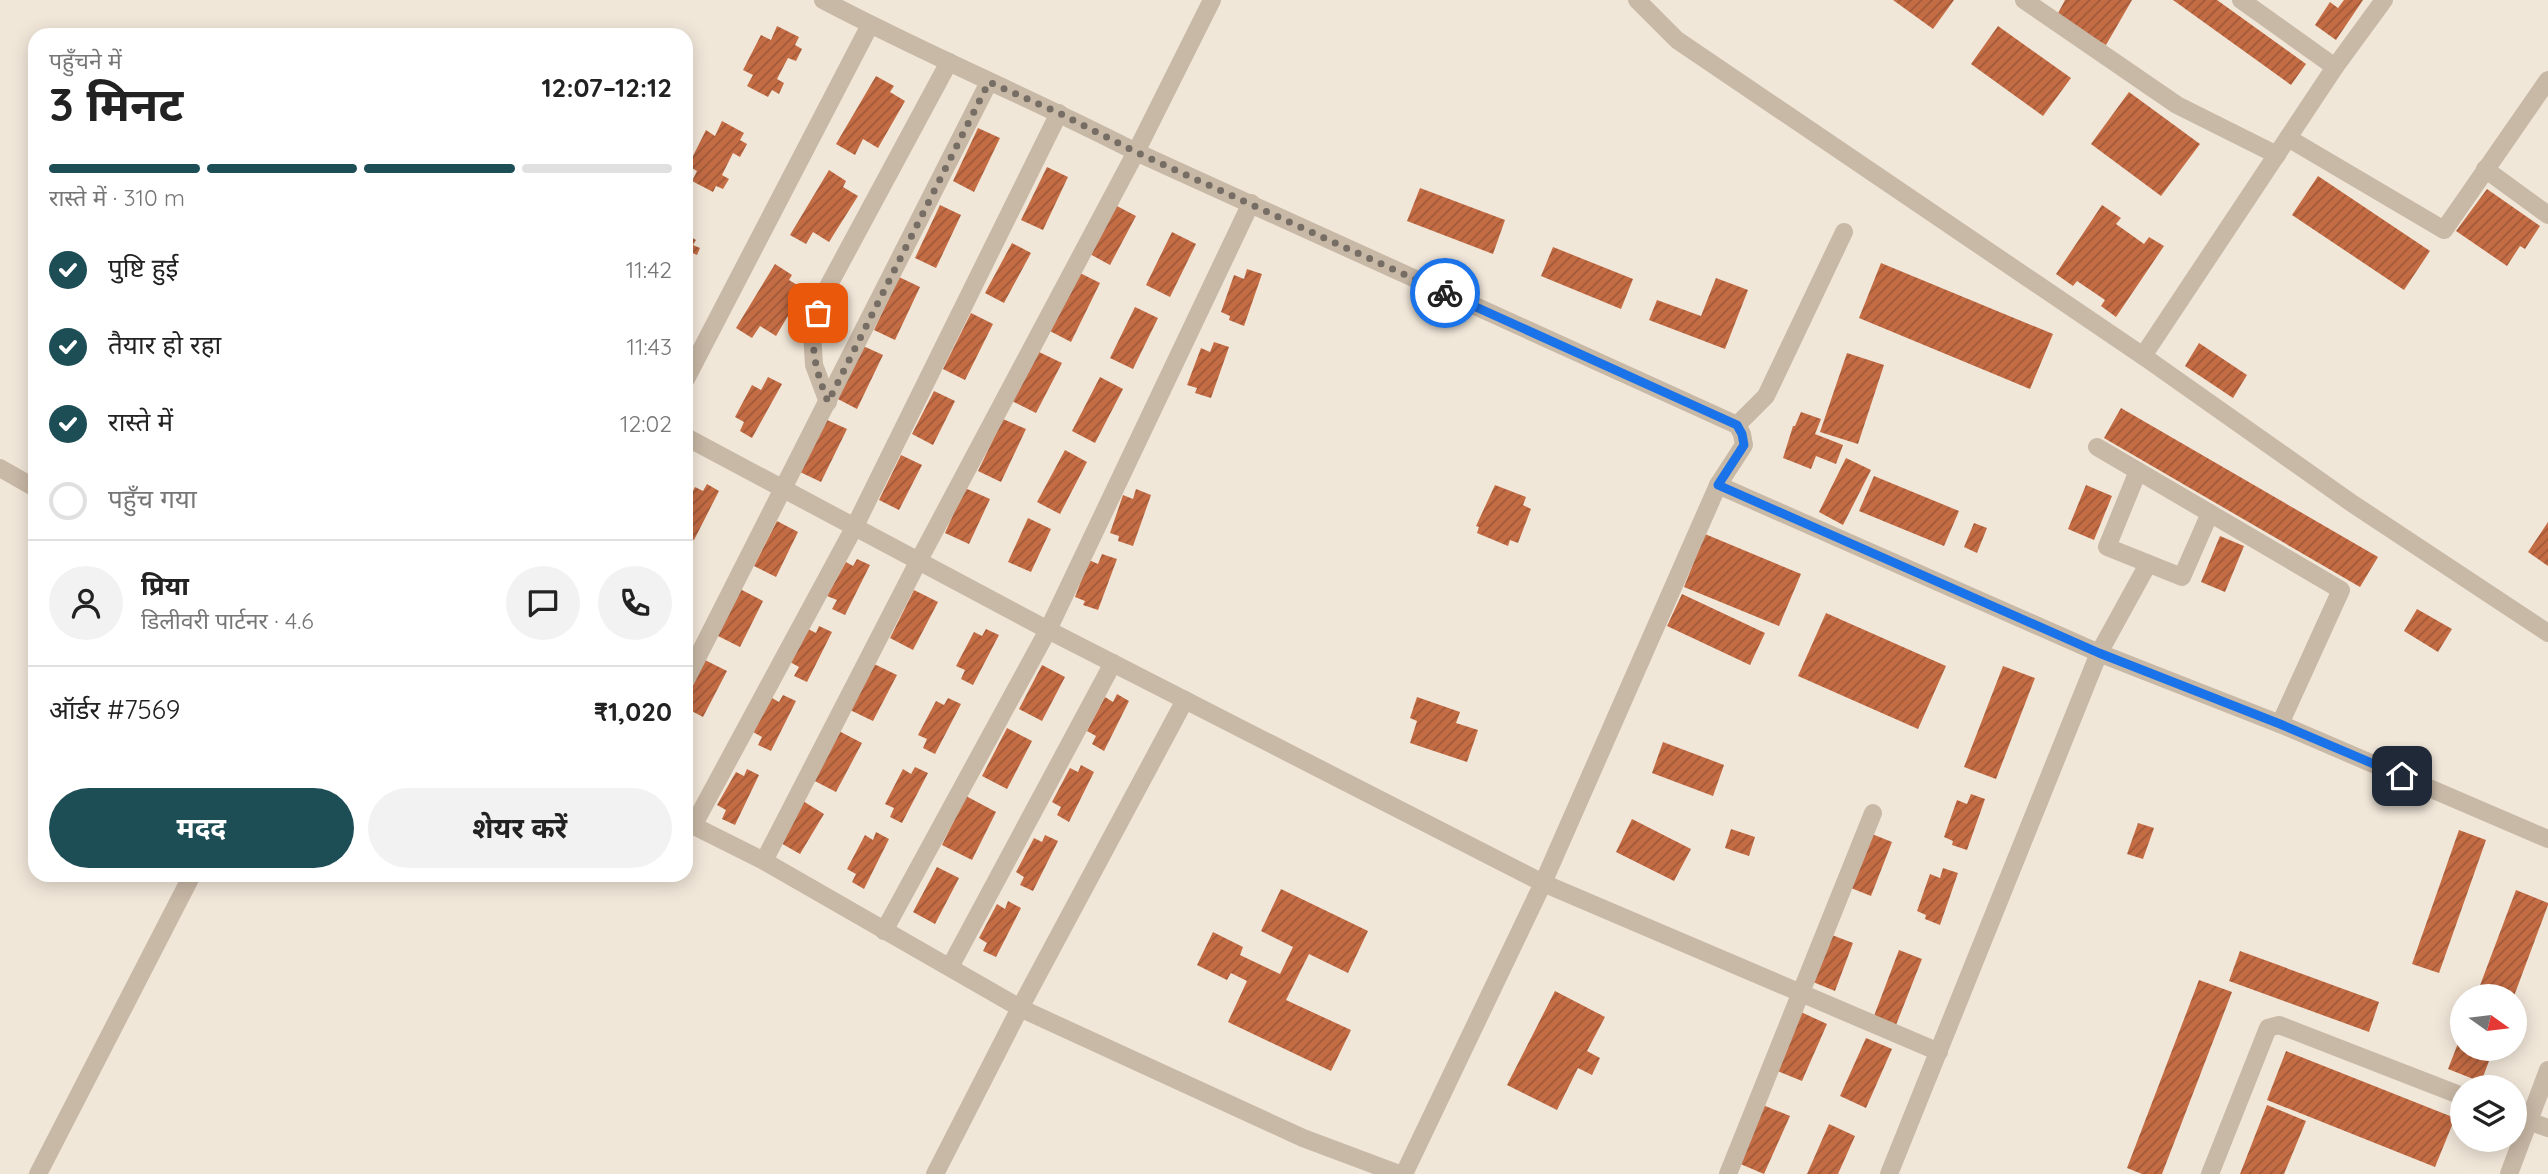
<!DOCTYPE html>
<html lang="hi">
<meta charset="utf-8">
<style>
body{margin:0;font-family:Quicksand,"Noto Sans Devanagari",sans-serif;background:#f2f2f2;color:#222;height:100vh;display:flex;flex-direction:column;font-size:26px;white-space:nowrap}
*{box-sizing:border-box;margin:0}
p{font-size:23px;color:#767676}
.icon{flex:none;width:38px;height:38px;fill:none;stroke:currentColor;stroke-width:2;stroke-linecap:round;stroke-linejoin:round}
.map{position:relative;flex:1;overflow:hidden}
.panel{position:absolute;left:28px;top:28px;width:665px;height:854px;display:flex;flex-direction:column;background:#fff;border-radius:21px;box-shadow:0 4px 18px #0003}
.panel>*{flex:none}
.needle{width:46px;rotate:104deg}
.buttons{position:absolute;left:2450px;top:984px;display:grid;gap:14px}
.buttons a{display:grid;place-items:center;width:77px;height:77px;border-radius:50%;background:#fff;box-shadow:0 4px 18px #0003;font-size:35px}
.pin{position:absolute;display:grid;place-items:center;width:60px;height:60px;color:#fff;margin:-30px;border-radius:14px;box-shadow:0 4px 10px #0006}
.courier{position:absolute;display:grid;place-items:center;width:70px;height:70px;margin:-35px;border:5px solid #1a73e8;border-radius:50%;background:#fff;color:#222;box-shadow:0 2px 9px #0007}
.summary em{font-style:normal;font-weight:700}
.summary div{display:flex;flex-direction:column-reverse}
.summary{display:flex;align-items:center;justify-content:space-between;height:119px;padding:0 21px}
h1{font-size:46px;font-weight:700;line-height:52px}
.bar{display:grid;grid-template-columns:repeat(4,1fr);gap:10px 7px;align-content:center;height:84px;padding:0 21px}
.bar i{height:9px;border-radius:5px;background:#e0e0e0}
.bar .on{background:#1d4d55}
.bar p{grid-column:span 4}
.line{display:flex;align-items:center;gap:18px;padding:0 21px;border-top:2px solid #e0e0e0}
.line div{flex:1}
.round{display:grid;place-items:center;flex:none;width:74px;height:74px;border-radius:37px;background:#f2f2f2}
ol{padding:0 21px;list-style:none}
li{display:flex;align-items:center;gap:21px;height:77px}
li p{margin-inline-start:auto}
li .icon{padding:7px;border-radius:50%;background:#1d4d55;color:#fff;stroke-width:4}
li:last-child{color:#767676}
li i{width:38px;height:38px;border:4px solid #e0e0e0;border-radius:50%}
.cta{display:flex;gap:14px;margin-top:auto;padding:14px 21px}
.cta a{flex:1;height:80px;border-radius:42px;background:#1d4d55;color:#fff;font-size:28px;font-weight:700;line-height:80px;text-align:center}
.cta a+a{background:#f2f2f2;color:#222}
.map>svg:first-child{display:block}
.building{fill:url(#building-hatch)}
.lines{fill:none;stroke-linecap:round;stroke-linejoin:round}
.minor{stroke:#c8b8a6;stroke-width:18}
.done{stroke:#766d65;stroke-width:7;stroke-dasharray:0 12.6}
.route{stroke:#1a73e8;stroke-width:9}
</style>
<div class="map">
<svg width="2548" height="1174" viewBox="0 0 2548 1174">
<defs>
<pattern id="building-hatch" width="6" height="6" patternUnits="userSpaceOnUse" patternTransform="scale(1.75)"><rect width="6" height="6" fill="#c46c44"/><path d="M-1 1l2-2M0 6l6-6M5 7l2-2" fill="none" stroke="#a05939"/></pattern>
</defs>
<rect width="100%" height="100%" fill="#f1e7d9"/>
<g class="building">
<path d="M 1893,0 L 1954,0 L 1933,29 Z"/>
<path d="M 2065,0 L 2132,0 L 2106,45 L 2056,17 Z"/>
<path d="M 2173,0 L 2217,0 L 2306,64 L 2291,85 Z"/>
<path d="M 2344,0 L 2363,0 L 2336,40 L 2315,25 L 2330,2 L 2338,8 Z"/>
<path d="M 777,26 L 799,37 L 795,45 L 802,49 L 796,61 L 788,58 L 777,79 L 784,83 L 779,94 L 772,90 L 768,97 L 747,86 L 753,75 L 743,70 L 761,35 L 771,40 Z"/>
<path d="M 1998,26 L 2071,78 L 2043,116 L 1971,64 Z"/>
<path d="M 876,76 L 894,86 L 890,92 L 905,101 L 878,148 L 863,139 L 855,155 L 836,144 Z"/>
<path d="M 2129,92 L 2200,144 L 2161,196 L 2091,144 Z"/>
<path d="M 722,121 L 744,133 L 740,140 L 747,144 L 740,157 L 733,153 L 722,175 L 729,179 L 723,189 L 716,186 L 713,192 L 692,181 L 697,171 L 688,166 L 706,130 L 715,136 Z"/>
<path d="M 978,128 L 1000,138 L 974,192 L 953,181 Z"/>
<path d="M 1047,167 L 1068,177 L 1043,230 L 1021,220 Z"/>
<path d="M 829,170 L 846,181 L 843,187 L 858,196 L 829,242 L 813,232 L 806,244 L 790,235 Z"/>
<path d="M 2318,176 L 2430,251 L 2404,290 L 2292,215 Z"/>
<path d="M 1420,188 L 1505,220 L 1493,254 L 1407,221 Z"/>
<path d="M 2487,189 L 2540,226 L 2525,249 L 2520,246 L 2507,266 L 2456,231 Z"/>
<path d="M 1113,204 L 1136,216 L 1110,265 L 1088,253 Z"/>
<path d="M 940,205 L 961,215 L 936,268 L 915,258 Z"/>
<path d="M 2102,205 L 2121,218 L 2116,224 L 2144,244 L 2149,237 L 2164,246 L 2116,317 L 2101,306 L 2105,300 L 2077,281 L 2073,286 L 2056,274 Z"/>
<path d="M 1172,232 L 1196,244 L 1170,297 L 1146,285 Z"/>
<path d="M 686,234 L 696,240 L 693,245 L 700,248 L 697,255 L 690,252 L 686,260 Z"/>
<path d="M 1012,243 L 1031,253 L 1004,303 L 985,293 Z"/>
<path d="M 1553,247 L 1633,279 L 1621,309 L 1541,276 Z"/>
<path d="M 1881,263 L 2053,334 L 2030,389 L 1859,318 Z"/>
<path d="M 775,264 L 792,275 L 789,280 L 804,289 L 776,336 L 760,326 L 752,338 L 736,328 Z"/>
<path d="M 1247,269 L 1262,274 L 1244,326 L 1229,320 L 1230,316 L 1221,312 L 1234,275 L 1244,279 Z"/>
<path d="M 1078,272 L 1100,283 L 1071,342 L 1048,330 Z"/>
<path d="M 899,277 L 920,287 L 895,340 L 874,330 Z"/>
<path d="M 1716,278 L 1748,290 L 1725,349 L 1649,320 L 1657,300 L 1701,316 Z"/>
<path d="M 1135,307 L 1158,318 L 1133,369 L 1110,358 Z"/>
<path d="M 971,313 L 993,324 L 965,380 L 943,369 Z"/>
<path d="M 1214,342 L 1229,347 L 1211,398 L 1195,393 L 1197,388 L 1187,385 L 1201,348 L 1210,352 Z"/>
<path d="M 2199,343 L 2247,375 L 2233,398 L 2185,366 Z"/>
<path d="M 861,345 L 883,355 L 857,409 L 836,398 Z"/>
<path d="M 1037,351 L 1062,363 L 1036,413 L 1012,401 Z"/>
<path d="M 1847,353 L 1884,365 L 1858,444 L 1820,432 Z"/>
<path d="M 768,377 L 782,384 L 752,438 L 740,431 L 744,422 L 735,417 L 752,385 L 761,390 Z"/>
<path d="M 1100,377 L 1123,389 L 1095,443 L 1072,431 Z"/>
<path d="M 934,391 L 955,401 L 933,445 L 912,434 Z"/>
<path d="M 2121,408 L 2378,557 L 2360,587 L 2104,438 Z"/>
<path d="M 1801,412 L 1821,419 L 1815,434 L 1843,445 L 1836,464 L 1816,456 L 1811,469 L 1783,458 L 1793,426 L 1795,426 Z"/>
<path d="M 825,419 L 847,429 L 821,482 L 800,472 Z"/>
<path d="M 1003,419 L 1026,429 L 1001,482 L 978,471 Z"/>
<path d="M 1065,450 L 1087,462 L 1060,514 L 1037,502 Z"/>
<path d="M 901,455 L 922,465 L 899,510 L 879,500 Z"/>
<path d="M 1846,458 L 1871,470 L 1843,525 L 1819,512 Z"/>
<path d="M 1874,476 L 1959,511 L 1944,546 L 1859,511 Z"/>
<path d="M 707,484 L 719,491 L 694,540 L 686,536 L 686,504 L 695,487 L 703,491 Z"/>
<path d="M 1495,485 L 1526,497 L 1523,505 L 1531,509 L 1518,543 L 1510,540 L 1508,546 L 1477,533 L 1479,527 L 1476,526 Z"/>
<path d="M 2086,485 L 2112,496 L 2094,540 L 2068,529 Z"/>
<path d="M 965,488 L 990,499 L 969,544 L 945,533 Z"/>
<path d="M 1136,489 L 1151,495 L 1133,546 L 1118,541 L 1119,536 L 1110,533 L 1123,495 L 1133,499 Z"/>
<path d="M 1028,518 L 1051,529 L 1031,572 L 1008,562 Z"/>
<path d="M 777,521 L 798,532 L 776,577 L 754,566 Z"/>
<path d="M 2548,522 L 2548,566 L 2528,552 Z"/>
<path d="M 1974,523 L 1987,528 L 1977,553 L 1964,547 Z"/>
<path d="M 1705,534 L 1801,574 L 1779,626 L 1684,587 Z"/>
<path d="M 2220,536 L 2244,546 L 2225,592 L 2201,582 Z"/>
<path d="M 1102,554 L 1117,559 L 1098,610 L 1083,605 L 1085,601 L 1075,597 L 1089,560 L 1098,564 Z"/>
<path d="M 857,559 L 870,565 L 845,615 L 832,609 L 837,600 L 827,596 L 846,562 L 853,566 Z"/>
<path d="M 740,589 L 763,601 L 740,647 L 716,635 Z"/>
<path d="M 914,590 L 938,602 L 913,650 L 890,638 Z"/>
<path d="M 1682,594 L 1765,633 L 1750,665 L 1667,626 Z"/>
<path d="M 2417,609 L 2452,629 L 2438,652 L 2404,631 Z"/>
<path d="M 1826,613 L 1946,666 L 1918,729 L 1798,676 Z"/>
<path d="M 819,626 L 832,632 L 807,682 L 794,676 L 799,667 L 790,662 L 808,629 L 816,633 Z"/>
<path d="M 986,629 L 999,635 L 973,685 L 961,679 L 965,670 L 956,666 L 974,632 L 982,636 Z"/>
<path d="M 703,659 L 727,671 L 703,717 L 686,708 L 686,692 Z"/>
<path d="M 872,663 L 897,675 L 873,721 L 848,709 Z"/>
<path d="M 1042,665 L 1065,677 L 1042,721 L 1019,709 Z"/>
<path d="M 2003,666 L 2035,678 L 1996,779 L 1964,767 Z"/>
<path d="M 1117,694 L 1129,701 L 1104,751 L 1092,744 L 1096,736 L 1087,731 L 1105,697 L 1113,702 Z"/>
<path d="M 783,695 L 796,701 L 771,751 L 758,745 L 762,737 L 753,732 L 772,698 L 779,702 Z"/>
<path d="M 1417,697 L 1460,712 L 1456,723 L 1478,730 L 1467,762 L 1410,743 L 1417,721 L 1410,718 Z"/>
<path d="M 948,698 L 961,704 L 935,754 L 923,748 L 927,739 L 918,735 L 936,701 L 944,705 Z"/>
<path d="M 1007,728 L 1032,741 L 1007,789 L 982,776 Z"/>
<path d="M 837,730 L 862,743 L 836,792 L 811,779 Z"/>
<path d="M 1663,742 L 1724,765 L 1713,796 L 1652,773 Z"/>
<path d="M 1081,765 L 1094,772 L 1069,822 L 1057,815 L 1061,807 L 1052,802 L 1070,768 L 1078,772 Z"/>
<path d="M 915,767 L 928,773 L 902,823 L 890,817 L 894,808 L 885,804 L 903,769 L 911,774 Z"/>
<path d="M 747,769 L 759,775 L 735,825 L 722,819 L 726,810 L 717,805 L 736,772 L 744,776 Z"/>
<path d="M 1971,794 L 1985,799 L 1967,850 L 1952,845 L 1953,841 L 1944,837 L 1957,800 L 1967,804 Z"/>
<path d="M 966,796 L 996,812 L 972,860 L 942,845 Z"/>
<path d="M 803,801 L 824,814 L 800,854 L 779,842 Z"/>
<path d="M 1632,819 L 1691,849 L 1674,881 L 1616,852 Z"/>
<path d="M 2138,823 L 2154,828 L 2143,859 L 2127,854 Z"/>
<path d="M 1731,829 L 1755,837 L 1749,856 L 1725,848 Z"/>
<path d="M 2459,830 L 2486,840 L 2439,973 L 2412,964 Z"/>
<path d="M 876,832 L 889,839 L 864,889 L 852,882 L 856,874 L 847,869 L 865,835 L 873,840 Z"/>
<path d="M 1872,834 L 1892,842 L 1871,896 L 1851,888 Z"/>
<path d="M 1045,835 L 1058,841 L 1033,891 L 1020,885 L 1024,877 L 1016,872 L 1034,838 L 1042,842 Z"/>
<path d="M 937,867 L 959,878 L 935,924 L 913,912 Z"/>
<path d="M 1943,868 L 1958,873 L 1940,925 L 1925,919 L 1926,915 L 1917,911 L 1930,874 L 1940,878 Z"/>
<path d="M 1281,889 L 1368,931 L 1348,973 L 1309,954 L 1286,1000 L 1351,1030 L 1331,1071 L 1228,1022 L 1247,981 L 1231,973 L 1227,980 L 1197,965 L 1213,932 L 1243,947 L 1240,955 L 1280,974 L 1293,947 L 1261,931 Z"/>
<path d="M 2516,890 L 2548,903 L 2548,905 L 2514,996 L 2476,996 Z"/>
<path d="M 1008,901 L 1021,908 L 996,957 L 983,951 L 987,943 L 979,938 L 997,904 L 1005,909 Z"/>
<path d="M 1832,935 L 1853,943 L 1835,991 L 1813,982 Z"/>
<path d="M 1899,950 L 1922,959 L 1896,1025 L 1874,1016 Z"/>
<path d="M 2240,951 L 2379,1002 L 2369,1032 L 2229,981 Z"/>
<path d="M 2199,980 L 2232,992 L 2162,1174 L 2142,1174 L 2127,1168 Z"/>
<path d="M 1555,991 L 1605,1017 L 1587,1051 L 1600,1058 L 1592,1075 L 1578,1068 L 1557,1110 L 1507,1085 Z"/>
<path d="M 1801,1012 L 1827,1024 L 1802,1081 L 1775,1070 Z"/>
<path d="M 2462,1033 L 2462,1048 L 2494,1048 L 2481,1082 L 2448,1069 Z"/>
<path d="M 1866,1038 L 1892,1049 L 1866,1108 L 1840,1096 Z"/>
<path d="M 2286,1051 L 2455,1118 L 2435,1167 L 2267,1100 Z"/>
<path d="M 1763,1105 L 1790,1116 L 1764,1174 L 1738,1163 Z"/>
<path d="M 2267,1105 L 2306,1121 L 2284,1174 L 2240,1174 Z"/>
<path d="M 1829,1124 L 1855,1136 L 1838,1174 L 1807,1174 Z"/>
</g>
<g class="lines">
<g class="minor">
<path d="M 823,0 C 925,54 1033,99 1136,152 L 1737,425 L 1742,434 L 1744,445 L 1718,485"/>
<path d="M 1637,0 L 1677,40 L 2143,356"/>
<path d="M 2024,0 L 2177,105 L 2277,155"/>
<path d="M 2241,0 L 2335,67 L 2143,356 L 2353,504 L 2548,633"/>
<path d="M 2335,67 L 2384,0"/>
<path d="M 2288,138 L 2444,230 L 2548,80"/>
<path d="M 2485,169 L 2548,215"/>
<path d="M 686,379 L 870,25"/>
<path d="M 828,402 L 814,365 L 812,332 L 824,294 L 949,62"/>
<path d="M 1737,425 L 1766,396 L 1844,232"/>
<path d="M 686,437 L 1048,630 L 1543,883 L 1404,1174"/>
<path d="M 2097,447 L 2341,590 L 2280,724"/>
<path d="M 0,468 L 35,488"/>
<path d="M 2138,471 L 2107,547 L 2182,577 L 2210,513"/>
<path d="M 686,680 L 989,82"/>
<path d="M 686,822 L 764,861 L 1020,1008 L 1303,1138 L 1399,1174"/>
<path d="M 693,826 L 855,526 L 1059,113"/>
<path d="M 764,861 L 918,562 L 1136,152 L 1212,0"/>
<path d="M 884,931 L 1048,630 L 1251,203"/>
<path d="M 950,967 L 1113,663"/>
<path d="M 1939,1052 L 1543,883 L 1718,485 L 2099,653 L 2280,724 L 2548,839"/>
<path d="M 2515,1116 L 2548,1128"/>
<path d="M 38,1174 L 192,875"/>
<path d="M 935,1174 L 1020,1008 L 1185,700"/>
<path d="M 1728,1174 L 1873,813"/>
<path d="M 1889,1174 L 2099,653 L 2148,564"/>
<path d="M 2210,1174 L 2268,1028 L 2279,1025 L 2462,1096"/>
<path d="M 2509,1174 L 2548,1070"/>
</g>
</g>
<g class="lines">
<path class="done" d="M 818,313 C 808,345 816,371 828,402 L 989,82 L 1059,113 L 1136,152 L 1445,293"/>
<path class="route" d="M 1445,293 L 1737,425 L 1742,434 L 1744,445 L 1718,485 L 2099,653 L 2280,724 L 2402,776"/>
</g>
</svg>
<div class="buttons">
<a><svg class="needle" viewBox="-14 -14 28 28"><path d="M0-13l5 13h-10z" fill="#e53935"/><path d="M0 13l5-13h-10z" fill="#767676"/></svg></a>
<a><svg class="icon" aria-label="layers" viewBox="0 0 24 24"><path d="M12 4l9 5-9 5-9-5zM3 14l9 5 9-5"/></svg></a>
</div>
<div class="pin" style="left:818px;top:313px;background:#ea580c"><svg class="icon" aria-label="bag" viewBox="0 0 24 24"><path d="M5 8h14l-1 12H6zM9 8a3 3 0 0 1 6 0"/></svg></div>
<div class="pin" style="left:2402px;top:776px;background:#1f2937"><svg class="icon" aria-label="home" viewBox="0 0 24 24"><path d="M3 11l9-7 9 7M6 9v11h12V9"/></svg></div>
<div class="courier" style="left:1445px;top:293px"><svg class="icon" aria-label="bike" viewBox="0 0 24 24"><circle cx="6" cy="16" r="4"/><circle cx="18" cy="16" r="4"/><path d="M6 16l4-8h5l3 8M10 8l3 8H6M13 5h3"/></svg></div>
<section class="panel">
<div class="summary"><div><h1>3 मिनट</h1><p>पहुँचने में</p></div><em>12:07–12:12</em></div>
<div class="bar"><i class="on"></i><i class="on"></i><i class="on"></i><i></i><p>रास्ते में · 310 m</p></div>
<ol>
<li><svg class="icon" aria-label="check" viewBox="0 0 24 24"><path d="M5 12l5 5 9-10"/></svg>पुष्टि हुई<p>11:42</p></li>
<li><svg class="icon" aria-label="check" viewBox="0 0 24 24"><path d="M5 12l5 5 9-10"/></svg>तैयार हो रहा<p>11:43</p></li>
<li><svg class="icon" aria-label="check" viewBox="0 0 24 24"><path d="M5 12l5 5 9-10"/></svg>रास्ते में<p>12:02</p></li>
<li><i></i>पहुँच गया</li>
</ol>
<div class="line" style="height:126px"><a class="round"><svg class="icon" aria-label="person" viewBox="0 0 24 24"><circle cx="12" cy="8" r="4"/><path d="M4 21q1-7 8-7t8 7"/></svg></a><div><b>प्रिया</b><p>डिलीवरी पार्टनर · 4.6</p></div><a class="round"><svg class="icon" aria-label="chat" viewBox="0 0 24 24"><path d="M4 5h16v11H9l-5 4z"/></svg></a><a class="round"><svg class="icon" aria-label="phone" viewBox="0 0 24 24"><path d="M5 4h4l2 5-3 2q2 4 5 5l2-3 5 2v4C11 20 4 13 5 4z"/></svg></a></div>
<div class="line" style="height:91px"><div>ऑर्डर #7569</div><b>₹1,020</b></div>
<div class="cta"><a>मदद</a><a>शेयर करें</a></div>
</section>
</div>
